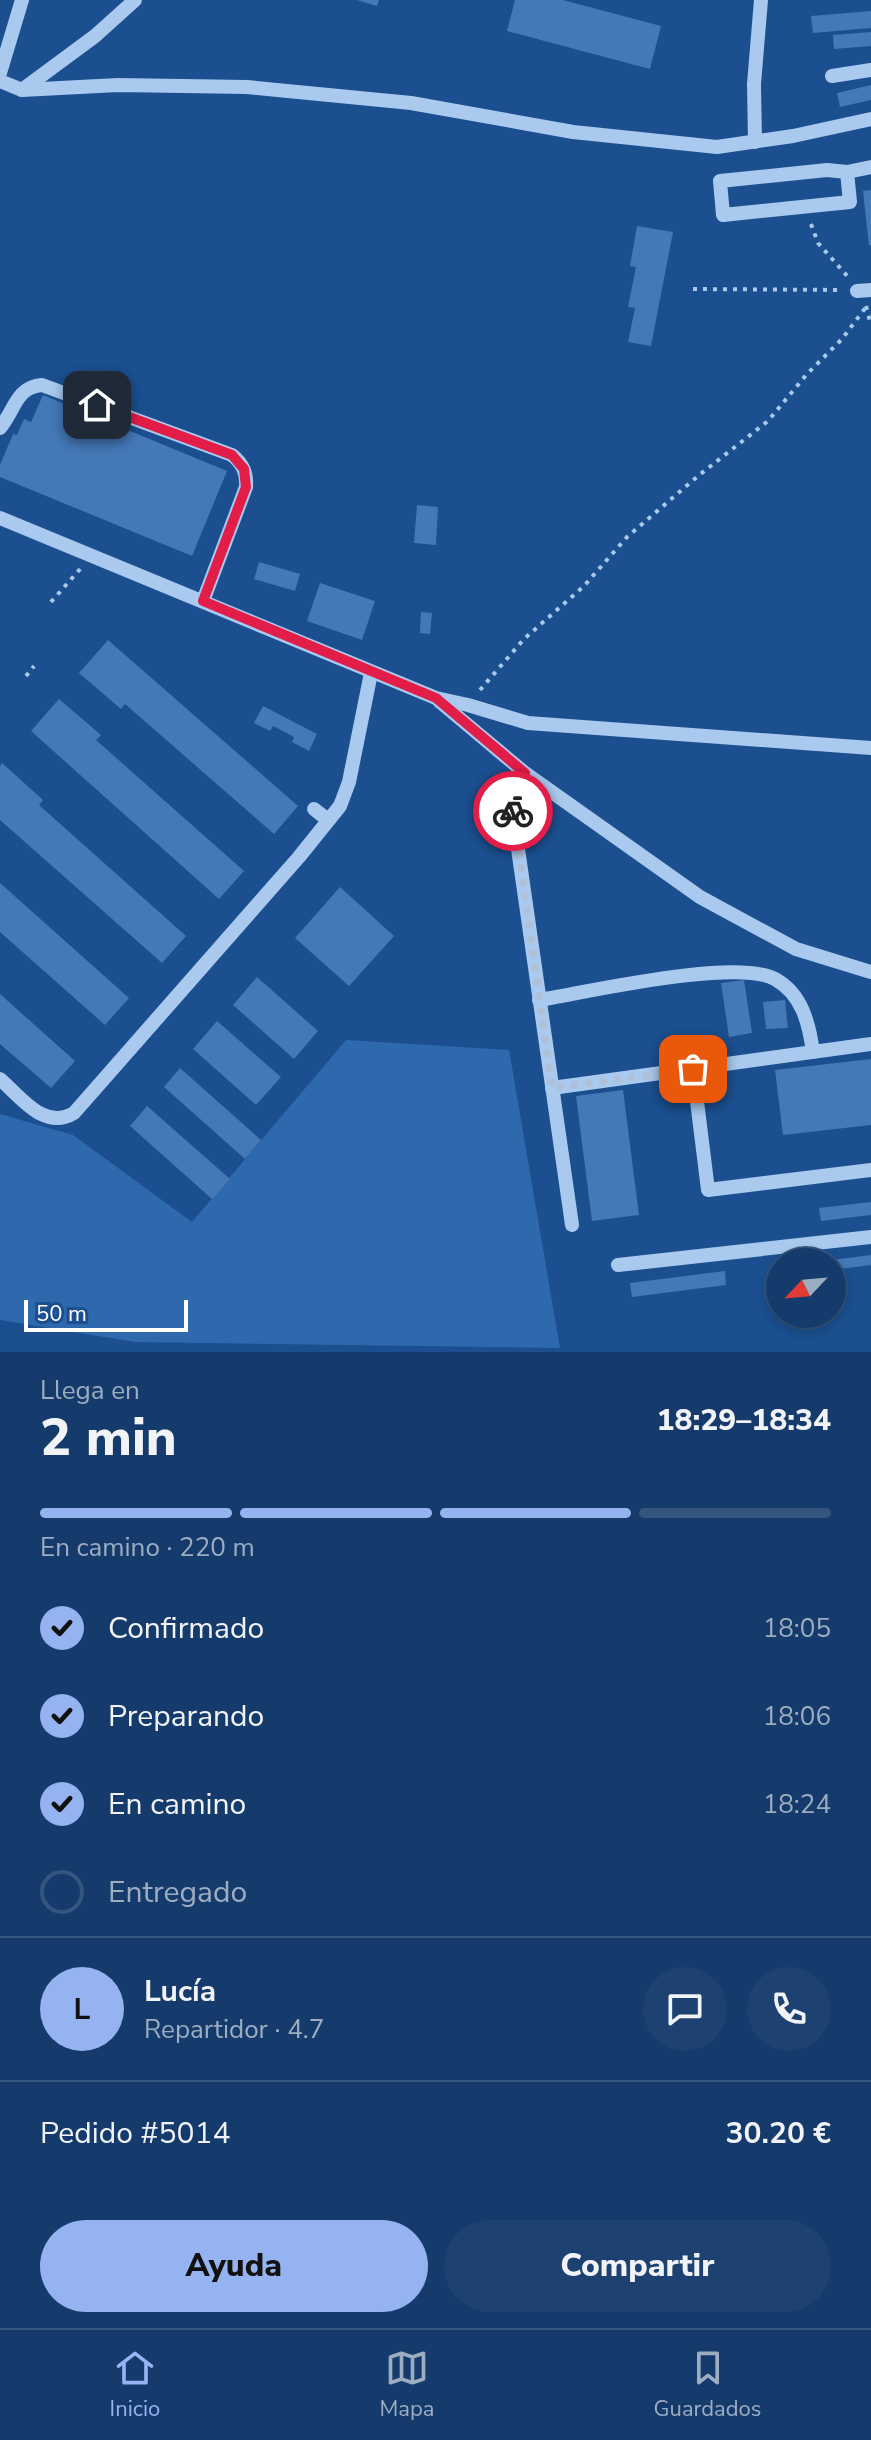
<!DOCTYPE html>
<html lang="es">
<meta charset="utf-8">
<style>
body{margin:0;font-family:"Nunito Sans",sans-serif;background:#1d4271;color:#f1f3f6;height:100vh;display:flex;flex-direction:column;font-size:30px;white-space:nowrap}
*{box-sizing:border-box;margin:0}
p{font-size:26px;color:#9dadc1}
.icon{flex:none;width:44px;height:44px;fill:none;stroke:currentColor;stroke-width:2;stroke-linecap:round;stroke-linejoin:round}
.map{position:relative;height:1352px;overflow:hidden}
.drawer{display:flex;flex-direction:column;background:#143b6b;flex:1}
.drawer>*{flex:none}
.needle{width:52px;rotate:244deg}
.fabs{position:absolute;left:766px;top:1248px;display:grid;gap:16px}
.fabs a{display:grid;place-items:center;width:80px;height:80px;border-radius:50%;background:#143b6b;box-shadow:0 4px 12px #0003,0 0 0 2px #33557e;font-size:40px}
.scale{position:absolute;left:24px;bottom:20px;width:164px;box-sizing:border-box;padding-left:8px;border:4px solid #fff;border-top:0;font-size:22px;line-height:28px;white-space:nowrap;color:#fff;-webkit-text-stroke:6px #1b4f8f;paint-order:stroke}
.pin{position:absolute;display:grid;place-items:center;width:68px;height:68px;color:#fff;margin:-34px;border-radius:16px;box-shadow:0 4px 12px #0006}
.courier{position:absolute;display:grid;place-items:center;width:80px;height:80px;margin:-40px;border:6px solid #e11d48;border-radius:50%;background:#fff;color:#222;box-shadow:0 2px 10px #0007}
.summary em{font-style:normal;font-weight:800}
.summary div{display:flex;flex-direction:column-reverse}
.summary{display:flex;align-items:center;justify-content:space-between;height:136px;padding:0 40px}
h1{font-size:52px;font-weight:800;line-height:60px}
.bar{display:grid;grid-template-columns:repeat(4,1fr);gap:12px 8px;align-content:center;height:96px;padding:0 40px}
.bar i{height:10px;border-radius:6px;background:#33557e}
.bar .selected{background:#95b2f1}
.bar p{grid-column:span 4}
.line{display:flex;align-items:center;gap:20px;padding:0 40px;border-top:2px solid #33557e}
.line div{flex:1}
.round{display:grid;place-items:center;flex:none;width:84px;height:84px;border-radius:42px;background:#1d4271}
ol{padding:0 40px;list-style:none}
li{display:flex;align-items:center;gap:24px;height:88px}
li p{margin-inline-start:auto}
li .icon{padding:8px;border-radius:50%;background:#95b2f1;color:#111;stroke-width:4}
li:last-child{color:#9dadc1}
li i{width:44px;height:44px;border:4px solid #33557e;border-radius:50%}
.button{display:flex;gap:16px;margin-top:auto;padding:16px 40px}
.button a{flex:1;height:92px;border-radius:48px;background:#95b2f1;color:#111;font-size:32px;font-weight:800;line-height:92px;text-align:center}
.button a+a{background:#1d4271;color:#f1f3f6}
.tabs{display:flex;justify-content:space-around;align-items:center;height:112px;border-top:2px solid #33557e;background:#143b6b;font-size:22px;color:#9dadc1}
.tabs a{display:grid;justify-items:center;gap:4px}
.tabs .selected{color:#95b2f1}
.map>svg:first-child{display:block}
.green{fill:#2e69ad}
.building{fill:#4478b7}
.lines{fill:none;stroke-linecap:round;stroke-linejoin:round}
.path{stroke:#a9c9ee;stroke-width:4;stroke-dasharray:4 6;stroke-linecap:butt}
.minor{stroke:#a9c9ee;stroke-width:14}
.done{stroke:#afc1d8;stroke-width:8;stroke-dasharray:0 14.4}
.route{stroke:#e11d48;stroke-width:10}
</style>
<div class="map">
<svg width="871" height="1352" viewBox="0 0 871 1352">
<rect width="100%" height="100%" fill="#1b4f8f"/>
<path class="green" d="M 346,1040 L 509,1050 L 560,1348 L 135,1342 L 0,1320 L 0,1114 L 73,1135 L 192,1222 Z"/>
<g class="building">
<path d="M 357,0 L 379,0 L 377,6 Z"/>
<path d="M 515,0 L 563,0 L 661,26 L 650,69 L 507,31 Z"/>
<path d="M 871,11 L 871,28 L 813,33 L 811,16 Z"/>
<path d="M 871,32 L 871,46 L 834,49 L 833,35 Z"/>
<path d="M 871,85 L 871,100 L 840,107 L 837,93 Z"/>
<path d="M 871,190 L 871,245 L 869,246 L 863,191 Z"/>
<path d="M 637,226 L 673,232 L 651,346 L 628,342 L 635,308 L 628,307 L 636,267 L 630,266 Z"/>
<path d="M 43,395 L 227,471 L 192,556 L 0,477 L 0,465 L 13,434 L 17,435 L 24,419 L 31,422 Z"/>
<path d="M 417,505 L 438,507 L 436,545 L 414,543 Z"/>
<path d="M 259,562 L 300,574 L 295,591 L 254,579 Z"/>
<path d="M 320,583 L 375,601 L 362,640 L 307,621 Z"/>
<path d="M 421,612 L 432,613 L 430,634 L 420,633 Z"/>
<path d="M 108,640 L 298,806 L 274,834 L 125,704 L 121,709 L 79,673 Z"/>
<path d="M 59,699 L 101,735 L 96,740 L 244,871 L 219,899 L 31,731 Z"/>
<path d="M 263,706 L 317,734 L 309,751 L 292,742 L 294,737 L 273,726 L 270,731 L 254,723 Z"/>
<path d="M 2,763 L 43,800 L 39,805 L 186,936 L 162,963 L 0,820 L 0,766 Z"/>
<path d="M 0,883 L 129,998 L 105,1025 L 0,932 Z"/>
<path d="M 340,887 L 394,936 L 349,986 L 295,938 Z"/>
<path d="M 257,977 L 318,1031 L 294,1059 L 233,1005 Z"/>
<path d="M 744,980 L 752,1033 L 729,1037 L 721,983 Z"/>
<path d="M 0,994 L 75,1061 L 51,1088 L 0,1044 Z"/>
<path d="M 785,1000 L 788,1028 L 766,1029 L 763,1002 Z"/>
<path d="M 217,1021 L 281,1077 L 256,1105 L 193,1049 Z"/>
<path d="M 871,1059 L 871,1125 L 783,1135 L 775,1070 Z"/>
<path d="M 180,1068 L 261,1140 L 245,1159 L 164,1087 Z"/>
<path d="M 623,1090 L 639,1215 L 592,1221 L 576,1096 Z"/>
<path d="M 147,1106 L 230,1179 L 212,1199 L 130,1126 Z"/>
<path d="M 871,1202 L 871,1215 L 821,1221 L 819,1208 Z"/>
<path d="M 871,1255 L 871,1265 L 832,1270 L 832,1260 Z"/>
<path d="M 725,1271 L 726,1285 L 632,1297 L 630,1283 Z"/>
</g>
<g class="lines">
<g class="path">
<path d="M 811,224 L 818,243 L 849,278"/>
<path d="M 693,289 L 842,290"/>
<path d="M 866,306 L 871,325"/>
<path d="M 51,602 L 81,568"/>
<path d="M 26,676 L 34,666"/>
<path d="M 480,690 L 524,639 L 584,586 L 627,537 L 698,476 L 768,421 L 807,374 L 842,339 L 866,307"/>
</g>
<g class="minor">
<path d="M 0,73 L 22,0"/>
<path d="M 832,76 L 871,70"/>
<path d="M 0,81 L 22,90 L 118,85 L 247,87 L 411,103 L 573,132 L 717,147 L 793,136 L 871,119"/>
<path d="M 22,90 L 95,36 L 135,0"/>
<path d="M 755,142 L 754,84 L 761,0"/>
<path d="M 847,172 L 850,202 L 723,215 L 720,181 L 827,170 L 847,172 L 871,167"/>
<path d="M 857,291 L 871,290"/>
<path d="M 0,428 C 15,410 16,387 42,385 L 232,455 C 243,464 247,473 246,487 L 203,601"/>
<path d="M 0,518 L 436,698 L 468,705 L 528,723 L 871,748"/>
<path d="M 439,701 L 525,773 L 700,897 L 796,949 L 871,972"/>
<path d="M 525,773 L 516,792 L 513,814 L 572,1225"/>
<path d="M 314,809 L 328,820"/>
<path d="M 539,1000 C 588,992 736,958 775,979 C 802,994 809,1023 813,1052"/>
<path d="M 693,1069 L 708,1190 L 871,1170"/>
<path d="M 0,1079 C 21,1097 44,1131 74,1113 L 299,857 L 340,806 L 349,782 L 371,673"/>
<path d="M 552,1088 L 871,1044"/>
<path d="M 618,1265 L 871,1237"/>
</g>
</g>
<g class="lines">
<path class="done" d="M 513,811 L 552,1088 L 693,1069"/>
<path class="route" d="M 97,405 L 232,455 L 244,469 L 246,487 L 203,601 L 436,698 L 525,773 L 516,792 L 513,811"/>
</g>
</svg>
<div class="fabs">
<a><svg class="needle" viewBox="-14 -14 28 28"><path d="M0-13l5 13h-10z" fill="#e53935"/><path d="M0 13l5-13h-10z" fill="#9dadc1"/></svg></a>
</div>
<div class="scale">50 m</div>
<div class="pin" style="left:693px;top:1069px;background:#ea580c"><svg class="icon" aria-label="bag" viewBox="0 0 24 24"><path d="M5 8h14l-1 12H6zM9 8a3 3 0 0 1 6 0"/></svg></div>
<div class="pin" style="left:97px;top:405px;background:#1f2937"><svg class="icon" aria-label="home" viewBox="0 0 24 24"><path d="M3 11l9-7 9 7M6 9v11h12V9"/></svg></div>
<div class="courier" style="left:513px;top:811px"><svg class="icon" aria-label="bike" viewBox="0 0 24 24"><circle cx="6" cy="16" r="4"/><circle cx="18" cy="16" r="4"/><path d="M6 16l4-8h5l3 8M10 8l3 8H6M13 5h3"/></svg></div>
</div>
<section class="drawer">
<div class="summary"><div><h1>2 min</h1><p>Llega en</p></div><em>18:29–18:34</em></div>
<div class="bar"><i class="selected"></i><i class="selected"></i><i class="selected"></i><i></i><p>En camino · 220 m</p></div>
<ol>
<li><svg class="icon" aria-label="check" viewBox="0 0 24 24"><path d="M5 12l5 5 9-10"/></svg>Confirmado<p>18:05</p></li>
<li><svg class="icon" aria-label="check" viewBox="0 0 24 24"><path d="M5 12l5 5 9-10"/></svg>Preparando<p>18:06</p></li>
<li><svg class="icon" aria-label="check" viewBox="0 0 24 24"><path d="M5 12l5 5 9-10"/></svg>En camino<p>18:24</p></li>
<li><i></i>Entregado</li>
</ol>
<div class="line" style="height:144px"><b class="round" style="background:#95b2f1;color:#111">L</b><div><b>Lucía</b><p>Repartidor · 4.7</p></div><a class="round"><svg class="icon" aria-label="chat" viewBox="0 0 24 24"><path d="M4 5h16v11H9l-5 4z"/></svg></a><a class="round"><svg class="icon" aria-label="phone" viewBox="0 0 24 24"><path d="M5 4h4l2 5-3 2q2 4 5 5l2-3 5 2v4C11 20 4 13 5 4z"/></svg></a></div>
<div class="line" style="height:104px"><div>Pedido #5014</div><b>30.20 €</b></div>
<div class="button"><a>Ayuda</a><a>Compartir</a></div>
</section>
<nav class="tabs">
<a class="selected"><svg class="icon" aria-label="home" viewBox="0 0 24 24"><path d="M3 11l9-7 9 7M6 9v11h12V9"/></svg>Inicio</a>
<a><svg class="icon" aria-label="map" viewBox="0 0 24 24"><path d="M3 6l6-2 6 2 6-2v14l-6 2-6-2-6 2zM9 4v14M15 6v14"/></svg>Mapa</a>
<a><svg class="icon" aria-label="saved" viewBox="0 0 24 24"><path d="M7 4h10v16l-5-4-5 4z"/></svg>Guardados</a>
</nav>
